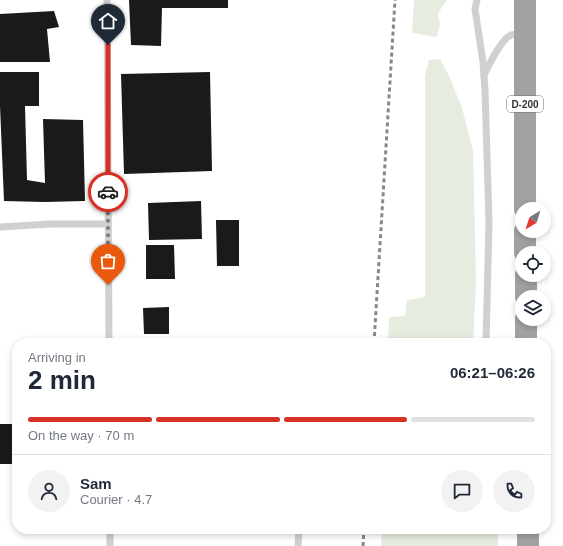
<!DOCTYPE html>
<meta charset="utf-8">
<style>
body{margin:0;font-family:Helvetica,sans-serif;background:#f2f2f3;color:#1f2937;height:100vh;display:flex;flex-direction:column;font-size:15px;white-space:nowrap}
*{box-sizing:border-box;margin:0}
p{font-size:13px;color:#747a83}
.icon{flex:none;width:22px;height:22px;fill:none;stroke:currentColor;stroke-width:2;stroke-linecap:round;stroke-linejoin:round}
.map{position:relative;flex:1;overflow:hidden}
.details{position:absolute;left:12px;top:338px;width:539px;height:196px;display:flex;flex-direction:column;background:#fff;border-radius:16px;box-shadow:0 2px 6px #0003}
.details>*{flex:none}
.needle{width:26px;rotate:218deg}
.tools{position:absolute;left:515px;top:202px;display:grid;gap:8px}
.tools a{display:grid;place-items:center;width:36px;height:36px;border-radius:50%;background:#fff;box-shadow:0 2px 6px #0003;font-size:20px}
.pin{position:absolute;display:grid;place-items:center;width:34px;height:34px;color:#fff;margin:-41px -17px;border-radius:50% 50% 50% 0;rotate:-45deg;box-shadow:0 0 4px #0007}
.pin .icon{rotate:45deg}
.courier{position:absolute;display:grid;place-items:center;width:40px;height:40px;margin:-20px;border:3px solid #d93025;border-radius:50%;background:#fff;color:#222;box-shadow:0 1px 5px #0007}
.headline em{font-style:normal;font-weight:700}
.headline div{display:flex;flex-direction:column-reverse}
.headline{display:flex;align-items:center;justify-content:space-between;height:68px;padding:0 16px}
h1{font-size:26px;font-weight:700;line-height:30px}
.bar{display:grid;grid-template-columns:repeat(4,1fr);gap:6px 4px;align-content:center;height:48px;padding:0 16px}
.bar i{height:5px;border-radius:3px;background:#e0e1e3}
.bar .selected{background:#d93025}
.bar p{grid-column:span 4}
.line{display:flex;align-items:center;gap:10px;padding:0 16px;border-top:1px solid #e0e1e3}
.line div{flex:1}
.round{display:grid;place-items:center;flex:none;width:42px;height:42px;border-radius:21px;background:#f2f2f3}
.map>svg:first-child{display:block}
.green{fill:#e6ecdf}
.building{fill:#1a1a1a}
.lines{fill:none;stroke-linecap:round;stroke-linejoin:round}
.service{stroke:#d0d0d0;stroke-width:7}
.trunk{stroke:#a2a2a2;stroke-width:22}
.rail{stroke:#888;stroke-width:3;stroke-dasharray:4 3;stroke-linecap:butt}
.done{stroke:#7a7a7a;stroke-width:4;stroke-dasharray:0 7.2}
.route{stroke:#d93025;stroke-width:5}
.labels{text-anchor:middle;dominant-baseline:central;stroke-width:4;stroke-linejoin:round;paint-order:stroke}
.shield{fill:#fff;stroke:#707070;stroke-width:1}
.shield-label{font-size:10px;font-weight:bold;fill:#333}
</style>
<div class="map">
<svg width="563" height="546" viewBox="0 0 563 546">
<rect width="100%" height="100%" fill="#fff"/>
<g class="green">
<path d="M 414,0 L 447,0 L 438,13 L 440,24 L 437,37 L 412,33 Z"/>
<path d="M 440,59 L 449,76 L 462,108 L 473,151 L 476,280 L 473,343 L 388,343 L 389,317 L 405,316 L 407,300 L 425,297 L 425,76 L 429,60 Z"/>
<path d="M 382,529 L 498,529 L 498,546 L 381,546 Z"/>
</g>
<g class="building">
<path d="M 129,0 L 228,0 L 228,8 L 162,8 L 161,46 L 131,45 Z"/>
<path d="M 54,11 L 59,27 L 47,29 L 50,62 L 0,62 L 0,14 Z"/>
<path d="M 0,72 L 39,72 L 39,106 L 25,106 L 27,180 L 45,183 L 43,119 L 83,120 L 85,201 L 45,202 L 4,201 L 0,106 Z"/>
<path d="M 210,72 L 212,171 L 124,174 L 121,74 Z"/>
<path d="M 201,201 L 202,239 L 149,240 L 148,203 Z"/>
<path d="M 216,220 L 239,220 L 239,266 L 217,266 Z"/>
<path d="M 146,245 L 174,245 L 175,279 L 146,279 Z"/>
<path d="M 169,307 L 169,334 L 144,334 L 143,308 Z"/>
<rect x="0" y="424" width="17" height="40"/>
</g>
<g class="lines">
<g class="service">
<path d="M 107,0 L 109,343"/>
<path d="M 477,0 L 475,9 L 483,62 L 485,90 L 489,222 L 486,343"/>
<path d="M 484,75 C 489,65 501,39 511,35 C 514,34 519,34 523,34"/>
<path d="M 0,227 L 50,224 L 108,224"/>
<path d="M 110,529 L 110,546"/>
<path d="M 298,546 L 299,529"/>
</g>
<g class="trunk">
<path d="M 525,0 L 525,209"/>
<path d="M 525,231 L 525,253"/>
<path d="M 526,275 L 526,297"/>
<path d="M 526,319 L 526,343"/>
<path d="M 528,529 L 528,546"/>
</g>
<g class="rail">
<path d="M 374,343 L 395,0"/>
<path d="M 363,546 L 364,529"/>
</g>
</g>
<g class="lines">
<path class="done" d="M 108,192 L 108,285"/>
<path class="route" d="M 108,45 L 108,192"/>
</g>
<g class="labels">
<rect class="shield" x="507" y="96" width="36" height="16" rx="3"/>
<g class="shield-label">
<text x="525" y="104">D-200</text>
</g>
</g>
</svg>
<div class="tools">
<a><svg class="needle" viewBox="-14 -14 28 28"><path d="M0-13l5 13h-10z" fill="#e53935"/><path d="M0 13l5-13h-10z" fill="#747a83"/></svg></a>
<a><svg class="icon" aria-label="locate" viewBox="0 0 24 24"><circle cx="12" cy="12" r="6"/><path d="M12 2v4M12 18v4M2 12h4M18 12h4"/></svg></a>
<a><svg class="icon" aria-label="layers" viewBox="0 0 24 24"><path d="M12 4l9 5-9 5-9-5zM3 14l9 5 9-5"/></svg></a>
</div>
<div class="pin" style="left:108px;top:285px;background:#ea580c"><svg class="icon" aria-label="bag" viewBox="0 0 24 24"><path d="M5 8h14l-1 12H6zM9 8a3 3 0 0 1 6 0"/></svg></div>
<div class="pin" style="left:108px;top:45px;background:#1f2937"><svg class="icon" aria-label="home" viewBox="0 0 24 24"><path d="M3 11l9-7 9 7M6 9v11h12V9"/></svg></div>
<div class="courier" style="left:108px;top:192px"><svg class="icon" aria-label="car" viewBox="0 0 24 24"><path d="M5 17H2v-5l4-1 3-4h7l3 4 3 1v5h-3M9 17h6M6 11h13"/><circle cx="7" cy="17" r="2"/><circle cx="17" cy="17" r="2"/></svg></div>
<section class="details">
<div class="headline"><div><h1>2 min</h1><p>Arriving in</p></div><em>06:21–06:26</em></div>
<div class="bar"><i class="selected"></i><i class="selected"></i><i class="selected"></i><i></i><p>On the way · 70 m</p></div>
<div class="line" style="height:72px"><a class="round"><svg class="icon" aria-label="person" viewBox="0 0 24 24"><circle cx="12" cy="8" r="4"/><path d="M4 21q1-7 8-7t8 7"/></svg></a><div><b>Sam</b><p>Courier · 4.7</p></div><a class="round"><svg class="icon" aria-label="chat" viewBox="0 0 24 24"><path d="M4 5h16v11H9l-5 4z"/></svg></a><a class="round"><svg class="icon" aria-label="phone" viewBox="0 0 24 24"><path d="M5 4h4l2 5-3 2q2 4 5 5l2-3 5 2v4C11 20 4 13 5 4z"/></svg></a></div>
</section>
</div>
